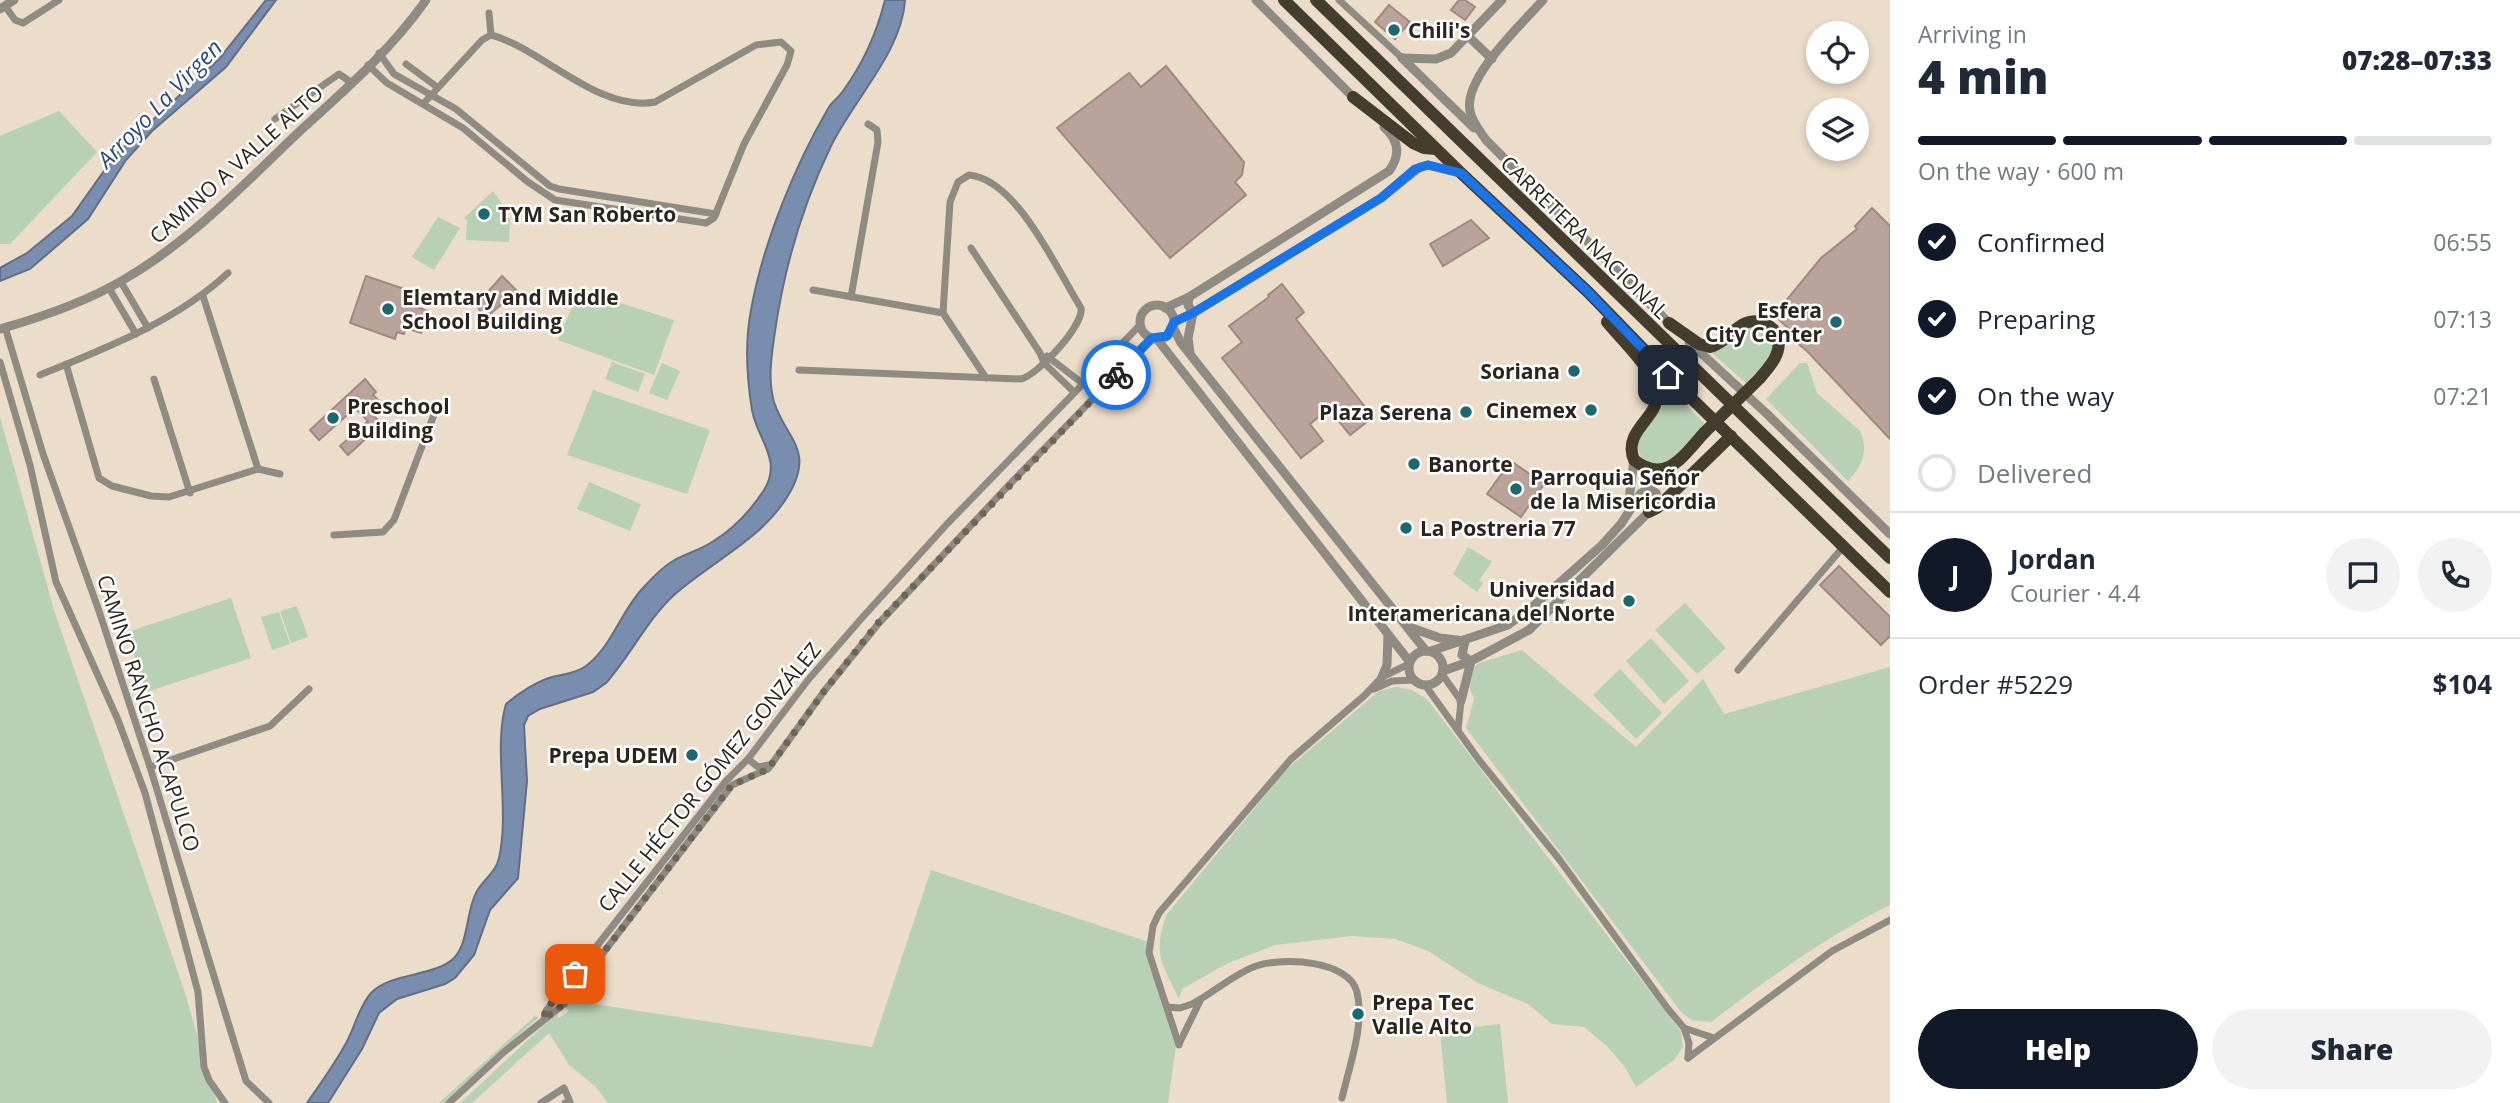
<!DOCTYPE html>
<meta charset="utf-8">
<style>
body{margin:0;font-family:"Open Sans",sans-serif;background:#f2f2f3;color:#1f2937;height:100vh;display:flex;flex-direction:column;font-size:26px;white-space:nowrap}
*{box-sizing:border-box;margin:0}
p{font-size:23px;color:#747a83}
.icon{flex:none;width:38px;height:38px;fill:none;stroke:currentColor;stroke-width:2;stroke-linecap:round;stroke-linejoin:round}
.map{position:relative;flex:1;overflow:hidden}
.drawer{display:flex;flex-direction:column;background:#fff;width:630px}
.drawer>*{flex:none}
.buttons{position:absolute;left:1806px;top:21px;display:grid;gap:14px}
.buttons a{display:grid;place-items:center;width:63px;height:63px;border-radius:50%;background:#fff;box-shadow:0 4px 10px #0003;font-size:35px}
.pin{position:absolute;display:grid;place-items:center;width:60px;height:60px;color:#fff;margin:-30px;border-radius:14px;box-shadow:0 4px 10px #0006}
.courier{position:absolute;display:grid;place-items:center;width:70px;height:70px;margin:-35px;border:5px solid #1a73e8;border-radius:50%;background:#fff;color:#222;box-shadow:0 2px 9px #0007}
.head em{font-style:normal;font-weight:800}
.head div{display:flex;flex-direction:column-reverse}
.head{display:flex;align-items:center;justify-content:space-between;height:119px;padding:0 28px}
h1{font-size:46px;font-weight:800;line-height:52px}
.bar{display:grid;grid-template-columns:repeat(4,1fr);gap:10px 7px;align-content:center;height:84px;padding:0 28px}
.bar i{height:9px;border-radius:5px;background:#e0e1e3}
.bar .active{background:#111827}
.bar p{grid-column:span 4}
.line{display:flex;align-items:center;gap:18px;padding:0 28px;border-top:2px solid #e0e1e3}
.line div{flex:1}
.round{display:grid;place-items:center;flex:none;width:74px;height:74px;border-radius:37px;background:#f2f2f3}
ol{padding:0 28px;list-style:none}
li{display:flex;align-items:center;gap:21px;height:77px}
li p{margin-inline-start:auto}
li .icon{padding:7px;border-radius:50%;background:#111827;color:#fff;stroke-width:4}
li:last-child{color:#747a83}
li i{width:38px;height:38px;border:4px solid #e0e1e3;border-radius:50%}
.primary-button{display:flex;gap:14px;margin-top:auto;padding:14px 28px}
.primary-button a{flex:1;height:80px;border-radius:42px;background:#111827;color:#fff;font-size:28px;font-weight:800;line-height:80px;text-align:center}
.primary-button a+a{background:#f2f2f3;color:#1f2937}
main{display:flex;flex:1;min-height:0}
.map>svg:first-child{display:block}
.green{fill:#b8d0b3}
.water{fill:#798eaf;stroke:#626e84;stroke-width:2}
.building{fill:#baa39a;stroke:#9f8980;stroke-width:2}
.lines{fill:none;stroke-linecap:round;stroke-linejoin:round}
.minor{stroke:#8f8b83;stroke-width:7}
.tertiary{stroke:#8f8b83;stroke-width:9}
.trunk{stroke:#443c2c;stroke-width:12}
.trunk-bridge{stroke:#443c2c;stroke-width:12}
.done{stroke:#6e655a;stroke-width:7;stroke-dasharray:0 12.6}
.route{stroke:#1a73e8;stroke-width:9}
.poi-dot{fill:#1c6870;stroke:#fff;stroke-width:2.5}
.labels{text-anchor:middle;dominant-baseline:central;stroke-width:5;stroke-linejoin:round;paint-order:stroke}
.poi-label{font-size:21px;font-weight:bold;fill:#2b251e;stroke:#fff;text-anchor:start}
.street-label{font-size:21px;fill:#2b251e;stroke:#fff}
.water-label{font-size:23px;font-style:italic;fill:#2d4978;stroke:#fff}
</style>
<main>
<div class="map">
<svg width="1890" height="1103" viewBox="0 0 1890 1103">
<rect width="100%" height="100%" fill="#ebddca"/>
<g class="green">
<path d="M 59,111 L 97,152 L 10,244 L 0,244 L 0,136 Z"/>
<path d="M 493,191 L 504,207 L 500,217 L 510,218 L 509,242 L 466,240 L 467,221 L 464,218 Z"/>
<path d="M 438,217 L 460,228 L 434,270 L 412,257 Z"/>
<path d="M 579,290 L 674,320 L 654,375 L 558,340 Z"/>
<path d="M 1754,324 C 1791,344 1766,362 1746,383 L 1712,353 L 1735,331 Z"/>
<path d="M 612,362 L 645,374 L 638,392 L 605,379 Z"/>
<path d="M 662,363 L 680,371 L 667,400 L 649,393 Z"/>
<path d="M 1800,363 L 1807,363 L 1817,393 L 1860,431 C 1869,451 1862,466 1848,481 L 1766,399 Z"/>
<path d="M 1664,382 L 1705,424 L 1665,466 L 1645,462 C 1624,437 1654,421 1667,401 Z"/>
<path d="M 593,390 L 710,430 L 687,494 L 567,455 Z"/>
<path d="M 0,417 L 54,610 L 185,993 L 217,1103 L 0,1103 Z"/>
<path d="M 589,482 L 641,504 L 630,531 L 577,509 Z"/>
<path d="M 1468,547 L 1492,562 L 1479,580 L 1483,583 L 1477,592 L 1453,574 Z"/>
<path d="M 231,598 L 251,658 L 146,692 L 127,632 Z"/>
<path d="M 1685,603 L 1726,648 L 1697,674 L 1655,630 Z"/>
<path d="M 297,606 L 308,637 L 291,643 L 280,611 Z"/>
<path d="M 279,612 L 290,644 L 272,650 L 261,617 Z"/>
<path d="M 1651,638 L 1689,681 L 1664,704 L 1626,661 Z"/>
<path d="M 1522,650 L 1636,747 L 1703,679 L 1724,714 L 1890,667 L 1890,905 C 1825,937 1769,978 1711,1022 L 1692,1020 L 1682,1013 L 1466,728 L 1474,699 L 1469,686 L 1471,670 L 1479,663 Z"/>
<path d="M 1620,669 L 1662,713 L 1636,739 L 1593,695 Z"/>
<path d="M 1396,687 L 1412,690 L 1427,699 L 1681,1032 L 1683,1047 L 1674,1060 L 1636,1087 L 1624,1066 L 1607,1046 L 1584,1027 L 1552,1024 L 1528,1004 L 1478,983 L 1428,951 L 1396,939 L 1352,936 L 1275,945 L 1228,963 L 1182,989 L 1179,999 C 1162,963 1152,954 1167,914 L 1287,769 L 1379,691 Z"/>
<path d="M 931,870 L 1149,942 L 1177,1039 L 1168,1103 L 608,1103 L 596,1087 L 569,1065 L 549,1033 L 472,1103 L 460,1103 L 556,1014 L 559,1018 L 569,1011 L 565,1007 L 575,1001 L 872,1047 Z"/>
<path d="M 536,1015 L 538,1018 L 445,1103 L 439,1103 Z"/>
<path d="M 1500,1024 L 1508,1103 L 1447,1103 L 1440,1031 Z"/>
</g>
<g class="water">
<path d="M 266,0 L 276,0 L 226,67 L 152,131 L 126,160 L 88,219 L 30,269 L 0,281 L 0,268 L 27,253 L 72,216 L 116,154 L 219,59 Z"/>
<path d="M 885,0 L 905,0 C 902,52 853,100 831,146 C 802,206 783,272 774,338 C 771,359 768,381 774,402 C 786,439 815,450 789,494 C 762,540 712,561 674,595 C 647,620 630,656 606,683 L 593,692 L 540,709 L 528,716 L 524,725 L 527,781 L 518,878 L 490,910 L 474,955 L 455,978 L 445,984 L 397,999 L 379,1013 L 362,1049 L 328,1103 L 307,1103 C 320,1084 334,1065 345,1045 C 355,1028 358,1008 371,993 C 391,972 435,977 454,958 C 469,942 466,912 476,893 C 482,880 496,873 499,858 C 510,810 493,748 506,704 C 518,694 531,685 546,679 C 559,674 574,675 586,666 C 612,646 620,613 642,589 C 651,579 661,568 673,561 C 685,554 700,550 712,542 C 732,530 751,510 764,490 C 783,460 757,439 752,410 C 747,379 745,341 751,310 C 763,243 795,165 829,107 C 833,101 839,97 843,91 C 862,65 877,32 885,0 Z"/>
</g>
<g class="building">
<path d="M 1459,0 L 1465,0 L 1475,7 L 1465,20 L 1451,10 Z"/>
<path d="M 1389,5 L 1410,22 L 1395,39 L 1375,22 Z"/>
<path d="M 1166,66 L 1244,162 L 1242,175 L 1235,182 L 1246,195 L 1170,258 L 1057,128 L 1129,73 L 1141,87 Z"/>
<path d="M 1872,208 L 1890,226 L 1890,439 L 1807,351 L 1789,336 L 1792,332 L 1771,312 L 1779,305 L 1781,307 L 1821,258 L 1857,229 L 1855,226 Z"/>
<path d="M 1471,220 L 1489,238 L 1443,266 L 1430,244 Z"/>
<path d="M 366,276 L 410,291 L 408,298 L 415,301 L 414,306 L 428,311 L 421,333 L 406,328 L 404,334 L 397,332 L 395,339 L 350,323 Z"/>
<path d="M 502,276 L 517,291 L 489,315 L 481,314 L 477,304 Z"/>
<path d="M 1282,284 L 1304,312 L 1296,319 L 1373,417 L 1350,435 L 1329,409 L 1310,424 L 1323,441 L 1301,458 L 1222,358 L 1242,342 L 1229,326 L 1269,297 L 1268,295 Z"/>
<path d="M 365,379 L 376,392 L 373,395 L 383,405 L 373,415 L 382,424 L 348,455 L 340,446 L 368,421 L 355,408 L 319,440 L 310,430 Z"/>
<path d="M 1511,461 L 1544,484 L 1521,517 L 1487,494 Z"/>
<path d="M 1839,566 L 1890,617 L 1890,636 L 1881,645 L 1820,585 Z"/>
</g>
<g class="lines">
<g class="minor">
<path d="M 1339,0 L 1402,58"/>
<path d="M 5,6 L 15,20 L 23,23 L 59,0"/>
<path d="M 489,13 L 491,35"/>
<path d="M 379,53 L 394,74 L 456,109 L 550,186 L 559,189 L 716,214"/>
<path d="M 406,64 L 437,87"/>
<path d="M 368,65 L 387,83 L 463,128 L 528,182 L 555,200 L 706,223 L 714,218 L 744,144 L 787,65 L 791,51 L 781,42 L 756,45 L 655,102 C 599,113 541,48 491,35 L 482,40 L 424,103"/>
<path d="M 275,119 L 339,74 L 352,83"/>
<path d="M 971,248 L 1040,353 L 1044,363 L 1074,392"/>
<path d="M 121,282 L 148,328"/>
<path d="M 109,288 L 136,334"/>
<path d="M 813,290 L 943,313"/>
<path d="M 203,296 L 258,469"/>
<path d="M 851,297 L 878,142 L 877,130 L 868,124"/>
<path d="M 5,327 L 43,454 L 99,611 L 150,767 L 246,1081 L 269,1103"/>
<path d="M 1047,356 L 1082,383"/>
<path d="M 0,362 L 30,465 L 56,582 L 118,720 L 145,793 L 198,992 L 204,1067 L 209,1080 L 225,1103"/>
<path d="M 66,364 L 99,478 L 112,486 L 151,496 L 169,497 L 258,469"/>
<path d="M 799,370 L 1021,379 C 1038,375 1084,325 1081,308 C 1057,270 1017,179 969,175 L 958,182 L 950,202 L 943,313 L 986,378"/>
<path d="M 40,375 C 106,348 175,322 228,273"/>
<path d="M 154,379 L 190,493"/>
<path d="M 258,469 L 280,474"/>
<path d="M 334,535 L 383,532 L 394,520 L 438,404"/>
<path d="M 1738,670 L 1844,546"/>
<path d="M 1442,674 L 1461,701 L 1458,730"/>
<path d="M 1425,685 L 1479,760 L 1559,859 L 1668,1009 L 1684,1028 L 1714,1038"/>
<path d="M 1374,689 L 1392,681 L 1414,680"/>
<path d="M 748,759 L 758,767 L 768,765"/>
<path d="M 150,767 L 270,726 L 309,689"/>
<path d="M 1167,1007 L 1180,1008 L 1192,1004 C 1213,993 1234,974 1256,966 C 1283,957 1349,960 1357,992 C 1365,1025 1349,1067 1342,1098"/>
<path d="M 544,1019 L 546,1011 L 726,781 L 748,759 L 808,680 L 861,619 L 947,524 L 1140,325"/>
<path d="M 1684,1028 L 1689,1043 L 1688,1058"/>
<path d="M 1179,1044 L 1200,1001"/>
<path d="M 1179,1045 L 1149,953 L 1153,926 L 1159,913 L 1291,759 L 1365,695 L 1382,677 L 1409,664"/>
<path d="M 1688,1058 L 1832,951 L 1890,920"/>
<path d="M 449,1103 L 504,1052 L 564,1004 L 732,785 L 768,769 L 825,690 L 879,623 L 1008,486 L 1152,338"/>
<path d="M 541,1103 L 564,1088 L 570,1102 L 565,1103"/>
</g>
<g class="tertiary">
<path d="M 1256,0 L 1356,100"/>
<path d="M 1543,0 C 1522,24 1463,78 1470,111 C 1472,122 1480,131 1486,140 L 1673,327"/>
<path d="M 0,9 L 14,0"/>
<path d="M 1469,37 L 1492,59"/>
<path d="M 1402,58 L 1436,59 L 1451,53 L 1502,0"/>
<path d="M 1402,58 L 1474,128"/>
<path d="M 1189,297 L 1188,305 L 1193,313 L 1188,338 L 1190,353"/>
<circle cx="1157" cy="322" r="17"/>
<path d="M 1165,308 L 1189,297 L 1389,171 C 1401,155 1399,140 1384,127"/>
<path d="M 1174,322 L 1193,313 L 1381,198 L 1420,167 L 1428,165 L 1459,173"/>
<path d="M 1173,327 L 1181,343 L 1426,651"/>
<path d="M 0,329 C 42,317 86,302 123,280 C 191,241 245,183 301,130 C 345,90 392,49 426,0"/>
<path d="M 1157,339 L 1409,661"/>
<path d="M 1689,342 L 1766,413 L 1890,534"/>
<path d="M 1628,507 L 1634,460"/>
<path d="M 1409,627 L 1440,638 L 1465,641 L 1462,655 L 1471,661 L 1461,701"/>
<circle cx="1426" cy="668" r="17"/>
<path d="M 1431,651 L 1508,625 L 1531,608 L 1602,545 L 1621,524 L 1641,493 L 1649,489 L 1656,493 L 1658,503 L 1529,630 L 1471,661 L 1443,671"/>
<path d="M 1382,677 L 1387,665 L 1388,635"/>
</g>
<g class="trunk">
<path d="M 1284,0 L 1461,173 L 1588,292 L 1687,394 L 1890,592"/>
<path d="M 1316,0 L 1890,558"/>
<path d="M 1353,97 L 1413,143 L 1424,148 L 1436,149"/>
<path d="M 1607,322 C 1620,338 1651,368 1656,387 C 1665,417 1621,428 1634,460 C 1666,485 1683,456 1704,433"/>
<path d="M 1669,323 L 1699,344 L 1710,347 C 1730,342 1740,314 1763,323 C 1771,326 1776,330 1778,338 C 1782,354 1769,367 1760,378"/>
<path d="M 1649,512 L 1657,508 L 1731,436"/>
</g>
<path class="trunk-bridge" d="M 1704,433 L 1760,378"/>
</g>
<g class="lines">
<path class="done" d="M 575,974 L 545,1011 L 544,1019 L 564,1004 L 732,785 L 768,769 L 825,690 L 878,623 L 1116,375"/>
<path class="route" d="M 1116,375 L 1152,338 L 1167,336 L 1174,322 L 1193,313 L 1381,198 L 1415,169 L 1428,165 L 1461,173 L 1588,292 L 1668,375"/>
</g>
<g class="poi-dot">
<circle cx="1394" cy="30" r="7"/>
<circle cx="484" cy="214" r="7"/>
<circle cx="388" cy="309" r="7"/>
<circle cx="1836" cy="322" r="7"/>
<circle cx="1574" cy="371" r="7"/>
<circle cx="1591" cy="410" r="7"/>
<circle cx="1466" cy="412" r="7"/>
<circle cx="333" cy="418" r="7"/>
<circle cx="1414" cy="464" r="7"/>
<circle cx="1516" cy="489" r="7"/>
<circle cx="1406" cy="528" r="7"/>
<circle cx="1629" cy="601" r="7"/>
<circle cx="692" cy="755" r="7"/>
<circle cx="1358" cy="1014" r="7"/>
</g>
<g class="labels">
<g class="poi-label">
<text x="1408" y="30">Chili's</text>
<text x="498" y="214">TYM San Roberto</text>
<text x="402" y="297">Elemtary and Middle<tspan x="402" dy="24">School Building</tspan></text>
<text x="1822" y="310" text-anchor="end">Esfera<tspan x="1822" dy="24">City Center</tspan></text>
<text x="1560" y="371" text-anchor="end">Soriana</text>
<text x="347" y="406">Preschool<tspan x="347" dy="24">Building</tspan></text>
<text x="1577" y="410" text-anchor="end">Cinemex</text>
<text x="1452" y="412" text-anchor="end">Plaza Serena</text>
<text x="1428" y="464">Banorte</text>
<text x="1530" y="477">Parroquia Señor<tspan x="1530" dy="24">de la Misericordia</tspan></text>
<text x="1420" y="528">La Postreria 77</text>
<text x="1615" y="589" text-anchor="end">Universidad<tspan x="1615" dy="24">Interamericana del Norte</tspan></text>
<text x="678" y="755" text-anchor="end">Prepa UDEM</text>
<text x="1372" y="1002">Prepa Tec<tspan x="1372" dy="24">Valle Alto</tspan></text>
</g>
<g class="street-label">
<text transform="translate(236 164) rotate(-42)">CAMINO A VALLE ALTO</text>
<text transform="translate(1585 237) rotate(44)">CARRETERA NACIONAL</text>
<text transform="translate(149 713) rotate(72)">CAMINO RANCHO ACAPULCO</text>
<text transform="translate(709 777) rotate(-51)">CALLE HÉCTOR GÓMEZ GONZÁLEZ</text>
</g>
<g class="water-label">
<text transform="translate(159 103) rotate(-46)">Arroyo La Virgen</text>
</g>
</g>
</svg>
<div class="buttons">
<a><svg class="icon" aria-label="locate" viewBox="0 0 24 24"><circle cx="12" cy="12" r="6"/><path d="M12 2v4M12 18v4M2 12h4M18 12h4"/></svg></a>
<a><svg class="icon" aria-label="layers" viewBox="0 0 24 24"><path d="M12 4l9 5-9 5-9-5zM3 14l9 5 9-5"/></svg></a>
</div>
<div class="pin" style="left:575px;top:974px;background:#ea580c"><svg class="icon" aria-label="bag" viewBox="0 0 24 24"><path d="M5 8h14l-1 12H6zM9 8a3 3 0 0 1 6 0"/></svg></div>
<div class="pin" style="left:1668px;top:375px;background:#1f2937"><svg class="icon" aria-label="home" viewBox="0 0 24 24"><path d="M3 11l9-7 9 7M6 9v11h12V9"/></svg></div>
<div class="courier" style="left:1116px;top:375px"><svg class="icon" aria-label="bike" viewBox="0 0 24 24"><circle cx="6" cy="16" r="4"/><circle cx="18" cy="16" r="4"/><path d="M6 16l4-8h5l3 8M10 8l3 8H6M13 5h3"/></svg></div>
</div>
<section class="drawer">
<div class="head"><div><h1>4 min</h1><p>Arriving in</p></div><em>07:28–07:33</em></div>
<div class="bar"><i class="active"></i><i class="active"></i><i class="active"></i><i></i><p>On the way · 600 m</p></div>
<ol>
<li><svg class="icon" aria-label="check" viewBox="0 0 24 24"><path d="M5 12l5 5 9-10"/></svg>Confirmed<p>06:55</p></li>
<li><svg class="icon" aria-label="check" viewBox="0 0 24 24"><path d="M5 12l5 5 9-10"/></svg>Preparing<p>07:13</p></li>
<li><svg class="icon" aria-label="check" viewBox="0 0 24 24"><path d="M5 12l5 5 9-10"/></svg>On the way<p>07:21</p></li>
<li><i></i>Delivered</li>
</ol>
<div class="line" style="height:126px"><b class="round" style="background:#111827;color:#fff">J</b><div><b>Jordan</b><p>Courier · 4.4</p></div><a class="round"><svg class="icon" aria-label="chat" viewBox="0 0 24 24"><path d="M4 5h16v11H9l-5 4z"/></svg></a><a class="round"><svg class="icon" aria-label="phone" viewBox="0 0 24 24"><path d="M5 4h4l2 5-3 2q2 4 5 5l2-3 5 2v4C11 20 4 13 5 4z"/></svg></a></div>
<div class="line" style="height:91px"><div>Order #5229</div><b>$104</b></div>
<div class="primary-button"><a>Help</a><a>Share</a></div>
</section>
</main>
